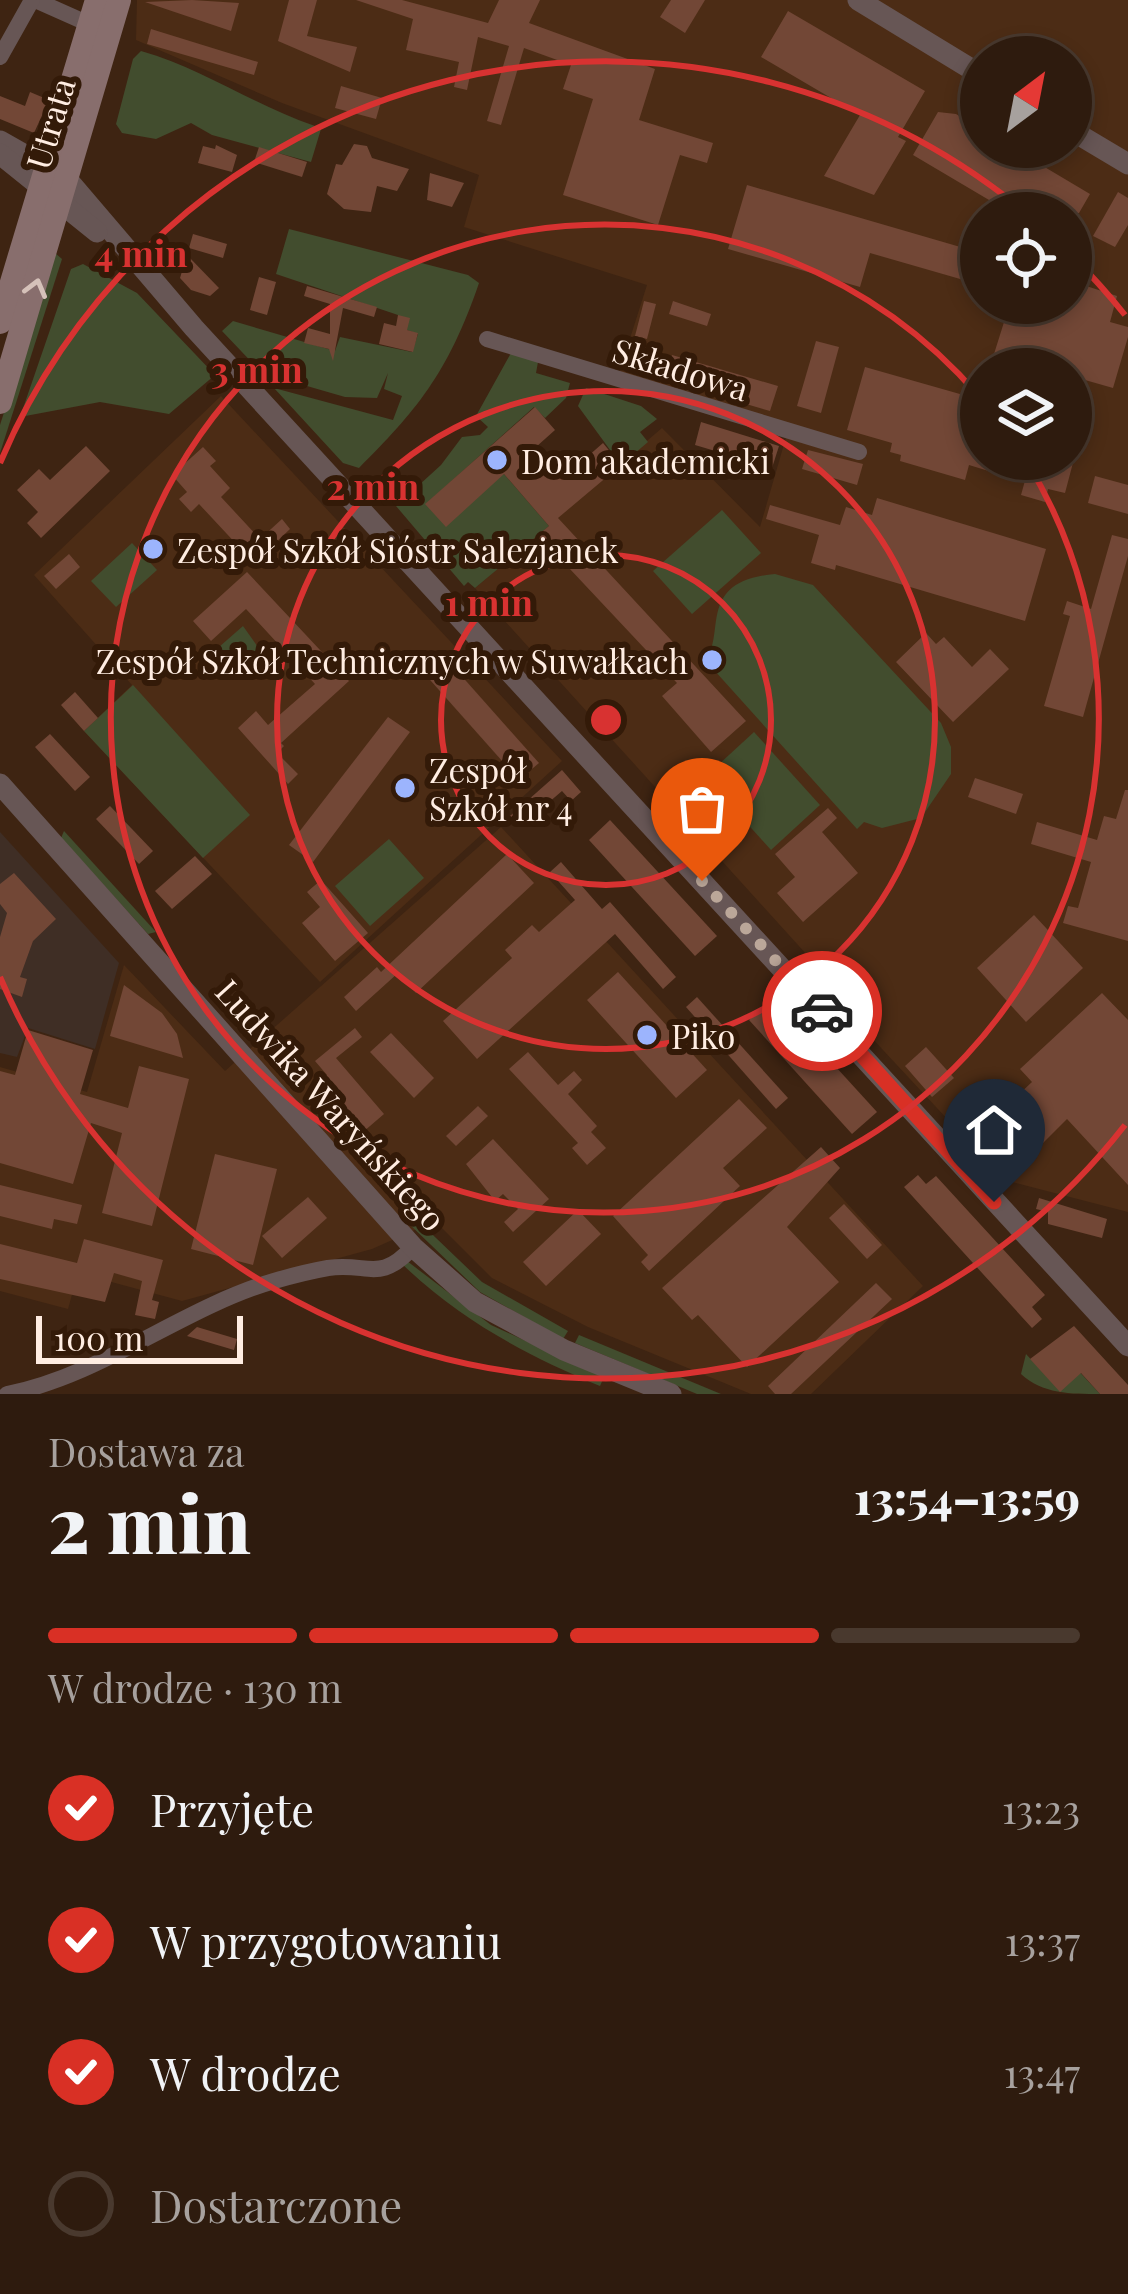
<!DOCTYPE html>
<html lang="pl">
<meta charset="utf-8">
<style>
body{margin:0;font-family:"Playfair Display",serif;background:#362417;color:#f1f3f6;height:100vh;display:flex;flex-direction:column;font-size:45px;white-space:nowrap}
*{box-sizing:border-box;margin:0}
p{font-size:39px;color:#a7a19e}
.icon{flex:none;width:66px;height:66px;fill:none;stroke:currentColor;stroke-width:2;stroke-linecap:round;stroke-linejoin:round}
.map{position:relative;height:1394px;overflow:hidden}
.side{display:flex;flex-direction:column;background:#2e1b0e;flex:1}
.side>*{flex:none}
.needle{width:78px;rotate:32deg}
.controls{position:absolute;left:960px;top:36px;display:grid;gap:24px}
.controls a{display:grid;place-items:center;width:132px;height:132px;border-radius:50%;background:#2e1b0e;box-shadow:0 6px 18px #0003,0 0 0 3px #49392e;font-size:60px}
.scale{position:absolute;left:36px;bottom:30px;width:207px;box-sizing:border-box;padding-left:12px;border:6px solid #ffede2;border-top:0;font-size:33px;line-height:42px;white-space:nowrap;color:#ffede2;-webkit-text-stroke:9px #331a08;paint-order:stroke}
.pin{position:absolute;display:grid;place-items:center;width:102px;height:102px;color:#fff;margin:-123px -51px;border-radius:50% 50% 50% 0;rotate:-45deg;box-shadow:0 0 12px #0007}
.pin .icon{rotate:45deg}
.courier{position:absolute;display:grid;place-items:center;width:120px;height:120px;margin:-60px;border:9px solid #d93025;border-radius:50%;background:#fff;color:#222;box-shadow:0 3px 15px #0007}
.summary em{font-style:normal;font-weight:800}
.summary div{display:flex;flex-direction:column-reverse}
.summary{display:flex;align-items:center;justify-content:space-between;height:204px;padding:0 48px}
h1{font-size:78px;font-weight:800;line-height:90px}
.bar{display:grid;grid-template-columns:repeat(4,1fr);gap:18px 12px;align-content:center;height:144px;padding:0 48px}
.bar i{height:15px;border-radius:9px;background:#49392e}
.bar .selected{background:#d93025}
.bar p{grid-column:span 4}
ol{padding:0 48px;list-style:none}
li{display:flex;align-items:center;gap:36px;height:132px}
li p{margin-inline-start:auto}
li .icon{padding:12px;border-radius:50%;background:#d93025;color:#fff;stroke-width:4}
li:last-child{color:#a7a19e}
li i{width:66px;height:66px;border:6px solid #49392e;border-radius:50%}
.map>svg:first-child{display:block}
.commercial{fill:#3f2e25}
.built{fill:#4c2c15;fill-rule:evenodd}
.green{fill:#424d2e}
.building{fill:#724736}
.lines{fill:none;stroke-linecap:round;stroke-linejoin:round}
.minor{stroke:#675655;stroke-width:16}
.tertiary{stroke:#675655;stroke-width:21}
.secondary{stroke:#886e6d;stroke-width:24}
.oneway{stroke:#d5c1b9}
.done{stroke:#bba799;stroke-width:12;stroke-dasharray:0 21.6}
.route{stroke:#d93025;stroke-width:15}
.ring{fill:none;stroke:#d83231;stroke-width:6}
.poi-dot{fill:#9cb4fd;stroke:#331a08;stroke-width:4.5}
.labels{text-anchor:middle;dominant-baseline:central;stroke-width:12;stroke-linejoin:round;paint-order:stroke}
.street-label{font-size:33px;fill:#ffede2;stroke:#331a08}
.poi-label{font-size:33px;fill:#ffede2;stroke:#331a08;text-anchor:start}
.centre{fill:#d83231;stroke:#331a08;stroke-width:6}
.ring-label{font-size:36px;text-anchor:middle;font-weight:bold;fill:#d83231;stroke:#331a08;stroke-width:12;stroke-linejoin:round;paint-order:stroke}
</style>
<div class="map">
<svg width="1128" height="1394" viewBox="0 0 1128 1394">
<rect width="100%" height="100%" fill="#3e2412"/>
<path class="commercial" d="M 0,832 L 119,963 L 95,1049 L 28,1028 L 17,1057 L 0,1053 Z"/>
<g class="built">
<path d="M 137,0 L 1128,0 L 1128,1212 L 1004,1180 L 802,963 L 808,956 L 475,588 L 662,428 L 760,527 L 789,427 L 619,373 L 647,285 L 464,227 L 479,175 L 282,103 L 136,40 ZM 981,57 L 1071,57 L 1071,147 L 981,147 ZM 981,213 L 1071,213 L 1071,303 L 981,303 ZM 981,369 L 1071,369 L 1071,459 L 981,459 Z"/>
<path d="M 221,396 L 562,761 L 320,982 L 84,731 L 132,685 L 34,575 Z"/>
<path d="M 501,827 L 923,1286 L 811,1394 L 751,1394 L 588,1327 L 492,1278 L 435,1221 L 372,1249 L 182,1301 L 78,1273 L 68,1309 L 0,1291 L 0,1067 L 87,1092 L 124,965 L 225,1071 Z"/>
</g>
<g class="green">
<path d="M 141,51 C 204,69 253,105 315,126 L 321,129 L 311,162 L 212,135 L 191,123 L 156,139 L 122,133 L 116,124 L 133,59 Z"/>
<path d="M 289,229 L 468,275 L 479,283 C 448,374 415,412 359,468 L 343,463 L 274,388 L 393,420 L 402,396 L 384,389 L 388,373 L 377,398 L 345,397 L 262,373 L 222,331 L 233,321 L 335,351 L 340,337 L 412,352 L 418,334 L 407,330 L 398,315 L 276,274 Z"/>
<path d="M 55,253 L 62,259 L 0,453 L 0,425 Z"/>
<path d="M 83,264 L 137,293 L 215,375 L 169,414 L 100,402 L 20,417 L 71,269 Z"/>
<path d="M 511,353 L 538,362 L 536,373 L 570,383 L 566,398 L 545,418 L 534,407 L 426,504 L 504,474 L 549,526 L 475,588 L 468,582 L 464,586 L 396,506 L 441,465 L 462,437 L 480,435 L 488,427 L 476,416 Z"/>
<path d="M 586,388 L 641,406 L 657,419 L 640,432 L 648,442 L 621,465 L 578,406 Z"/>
<path d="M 722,510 L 761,553 L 692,614 L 653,571 Z"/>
<path d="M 132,543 L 157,570 L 116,607 L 91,581 Z"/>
<path d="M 775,574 L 813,585 L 941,723 L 951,747 L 951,774 L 921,818 L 882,828 L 864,822 L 857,829 L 705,660 C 727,635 695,581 775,574 Z"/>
<path d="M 243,626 L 260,650 L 247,668 L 238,669 L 219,647 Z"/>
<path d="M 133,685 L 250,815 L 203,858 L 84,731 Z"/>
<path d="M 754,732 L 820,805 L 771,850 L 705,777 Z"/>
<path d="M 64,831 L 156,932 L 148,934 L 61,838 Z"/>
<path d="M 389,839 L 424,878 L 370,926 L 335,886 Z"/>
<path d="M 412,1215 L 482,1282 L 568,1331 L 563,1339 L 480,1292 L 406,1221 Z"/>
<path d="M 407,1261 L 491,1325 L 604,1377 L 600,1386 C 524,1354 462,1321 402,1264 Z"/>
<path d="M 579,1335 L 721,1394 L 697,1394 L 575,1343 Z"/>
<path d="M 1026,1354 L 1060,1391 L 1074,1366 L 1100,1394 C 1071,1394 1042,1394 1021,1374 Z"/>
</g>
<g class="building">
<path d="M 192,0 L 239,3 L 231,31 L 145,2 Z"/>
<path d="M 289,0 L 317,0 L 307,36 L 357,47 L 350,72 L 278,41 Z"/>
<path d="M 356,0 L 402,0 L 488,23 L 499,0 L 540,0 L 529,23 L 655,69 L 639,120 L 713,143 L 707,163 L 680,155 L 658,225 L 563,195 L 593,99 L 563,89 L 571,65 L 524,48 L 501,125 L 487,121 L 509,46 L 478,37 L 467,90 L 454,87 L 459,62 L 406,50 L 413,19 Z"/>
<path d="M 671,0 L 705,0 L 685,33 L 660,17 Z"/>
<path d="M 788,11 L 925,91 L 898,137 L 906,141 L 874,195 L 824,176 L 860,115 L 761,57 Z"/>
<path d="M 151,29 L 258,62 L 254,75 L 147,44 Z"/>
<path d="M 341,86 L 382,98 L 376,119 L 335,108 Z"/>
<path d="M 30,92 L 49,100 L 34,133 L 0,119 L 0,96 L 25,106 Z"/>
<path d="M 938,112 L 956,114 L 981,129 L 981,147 L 1011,147 L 1090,194 L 1079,213 L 1011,213 L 913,155 Z"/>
<path d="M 354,144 L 367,146 L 372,158 L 409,169 L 397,191 L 377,186 L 371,212 L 344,209 L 327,194 L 336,164 L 342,165 Z"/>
<path d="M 216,145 L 237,155 L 232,172 L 198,163 L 203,146 L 215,149 Z"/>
<path d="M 259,147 L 307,162 L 302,177 L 254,162 Z"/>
<path d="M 430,173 L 464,183 L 452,207 L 427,200 Z"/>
<path d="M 747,185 L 981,253 L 981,285 L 870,253 L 860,287 L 728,249 Z"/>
<path d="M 1118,192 L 1128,198 L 1128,225 L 1115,247 L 1093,236 Z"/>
<path d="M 193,234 L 227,244 L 223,258 L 189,248 Z"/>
<path d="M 187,255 L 219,288 L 210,296 L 191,290 L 180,278 Z"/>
<path d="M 259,277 L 276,282 L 267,315 L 250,310 Z"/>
<path d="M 1071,281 L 1117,296 L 1110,322 L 1128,327 L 1128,337 L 1113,388 L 1071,376 L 1071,369 L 1047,369 L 994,354 L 1010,303 L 1071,303 Z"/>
<path d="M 307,286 L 377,307 L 374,317 L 343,308 L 333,361 L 329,349 L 304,343 L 308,328 L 330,334 L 330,304 L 304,296 Z"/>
<path d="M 644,301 L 656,304 L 647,339 L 635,336 Z"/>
<path d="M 673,301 L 711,314 L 707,326 L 669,314 Z"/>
<path d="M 398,315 L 410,318 L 407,330 L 418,333 L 413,352 L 379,344 L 384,323 L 396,326 Z"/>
<path d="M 816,341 L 839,347 L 821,413 L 797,406 Z"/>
<path d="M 672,355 L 778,386 L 770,411 L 664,380 Z"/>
<path d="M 865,367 L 981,400 L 981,459 L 1009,459 L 1005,476 L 969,465 L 965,480 L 900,461 L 901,455 L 890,452 L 892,443 L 847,430 Z"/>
<path d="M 535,407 L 555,430 L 536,447 L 563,478 L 603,443 L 621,465 L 558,518 L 746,721 L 711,752 L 662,696 L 677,683 L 538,535 L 549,526 L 504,474 L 446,527 L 425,504 Z"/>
<path d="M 701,422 L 779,446 L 772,468 L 695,445 Z"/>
<path d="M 86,446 L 110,471 L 41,538 L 27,523 L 38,512 L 17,490 L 39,469 L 50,480 Z"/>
<path d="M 203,447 L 216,461 L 210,466 L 230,488 L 221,497 L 260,539 L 282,519 L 290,529 L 254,563 L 199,504 L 191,512 L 179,499 L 187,492 L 172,475 Z"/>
<path d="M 808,450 L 863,464 L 857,485 L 802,469 Z"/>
<path d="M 1031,459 L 1074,459 L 1065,493 L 1048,489 L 1045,502 L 1021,495 Z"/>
<path d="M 1095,476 L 1128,485 L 1128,514 L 1088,503 Z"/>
<path d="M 877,498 L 1046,549 L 1025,621 L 836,565 L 835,570 L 811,563 L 819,535 L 766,519 L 770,505 L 840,525 L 846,507 L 872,515 Z"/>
<path d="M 1112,535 L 1128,539 L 1128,556 L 1083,717 L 1044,706 L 1070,616 L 1063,614 L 1067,601 L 1091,609 Z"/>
<path d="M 69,554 L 80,567 L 56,589 L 44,576 Z"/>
<path d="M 247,572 L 349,681 L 281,743 L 284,746 L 277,753 L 298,774 L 288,784 L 238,728 L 256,711 L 268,725 L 315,684 L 246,609 L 211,641 L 193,621 Z"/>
<path d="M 926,633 L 936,644 L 944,637 L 972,667 L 990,649 L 1009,669 L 953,722 L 896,662 Z"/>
<path d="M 443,655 L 539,763 L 519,780 L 423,672 Z"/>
<path d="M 75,692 L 98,718 L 84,731 L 61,705 Z"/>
<path d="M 388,717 L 410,732 L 313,862 L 289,845 Z"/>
<path d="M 50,734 L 90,777 L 75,791 L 35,747 Z"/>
<path d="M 562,770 L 581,792 L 571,801 L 562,791 L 520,827 L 510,816 Z"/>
<path d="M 975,778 L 1023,794 L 1016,814 L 968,797 Z"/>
<path d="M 1125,790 L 1128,790 L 1128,941 L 1063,923 L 1068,906 L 1078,908 L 1091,862 L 1031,844 L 1037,822 L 1097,840 L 1104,816 L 1116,819 Z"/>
<path d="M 110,806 L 153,851 L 139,864 L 96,819 Z"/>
<path d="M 828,808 L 837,818 L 822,832 L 858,873 L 803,922 L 777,893 L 795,877 L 775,854 Z"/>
<path d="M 610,820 L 717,936 L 695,956 L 589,840 Z"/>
<path d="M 507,854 L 534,883 L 416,993 L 398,973 L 356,1011 L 344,997 L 377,967 L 381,972 Z"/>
<path d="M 195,856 L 212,874 L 172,909 L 155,891 Z"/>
<path d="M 561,862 L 602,909 L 610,902 L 676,977 L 663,989 L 615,934 L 477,1059 L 443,1021 L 512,958 L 505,950 L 532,925 L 539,932 L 575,900 L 550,872 Z"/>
<path d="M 14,873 L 56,919 L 33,941 L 20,977 L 27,979 L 22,997 L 0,989 L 0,937 L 7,913 L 0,904 L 0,884 Z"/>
<path d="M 321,880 L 368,933 L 335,961 L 302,923 L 320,907 L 307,892 Z"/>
<path d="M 1034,915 L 1083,968 L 1026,1022 L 977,968 Z"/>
<path d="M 618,972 L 707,1070 L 676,1098 L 587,1000 Z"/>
<path d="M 124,985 L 162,1013 L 177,1034 L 183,1058 L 110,1036 Z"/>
<path d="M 1102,993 L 1128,1020 L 1128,1185 L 1067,1119 L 1039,1147 L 1003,1109 L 1032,1082 L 1020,1069 Z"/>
<path d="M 697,997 L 788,1098 L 776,1109 L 686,1007 Z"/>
<path d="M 773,998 L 877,1112 L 852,1134 L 749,1020 Z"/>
<path d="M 355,1028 L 362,1037 L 336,1058 L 384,1114 L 363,1132 L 320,1082 L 327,1075 L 315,1061 Z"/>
<path d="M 28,1030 L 93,1050 L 80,1094 L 128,1108 L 139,1066 L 189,1079 L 152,1226 L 102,1213 L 122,1133 L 91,1123 L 73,1184 L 0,1163 L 0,1071 L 15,1075 Z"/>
<path d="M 391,1033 L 434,1078 L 414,1098 L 370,1052 Z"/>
<path d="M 926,1047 L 954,1078 L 932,1097 L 905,1066 Z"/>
<path d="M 528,1052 L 558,1085 L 574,1071 L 582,1080 L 568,1094 L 597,1126 L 591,1132 L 606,1148 L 587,1165 L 572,1148 L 578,1143 L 509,1069 Z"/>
<path d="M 739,1099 L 767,1128 L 723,1168 L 740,1186 L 649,1271 L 641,1262 L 648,1255 L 613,1216 Z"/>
<path d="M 478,1106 L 488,1116 L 456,1146 L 446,1136 Z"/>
<path d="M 493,1139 L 549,1199 L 513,1232 L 504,1222 L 518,1209 L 503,1194 L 495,1201 L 466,1164 Z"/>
<path d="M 821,1147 L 840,1168 L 787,1227 L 839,1282 L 747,1367 L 698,1315 L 692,1320 L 662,1288 Z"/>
<path d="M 215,1154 L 277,1169 L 253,1265 L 191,1249 Z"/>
<path d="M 918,1175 L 926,1184 L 936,1176 L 1045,1295 L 1032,1307 L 1042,1319 L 1032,1328 L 904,1187 Z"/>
<path d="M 0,1185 L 82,1205 L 77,1224 L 54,1219 L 52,1229 L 0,1216 Z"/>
<path d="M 308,1197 L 327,1218 L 282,1258 L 262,1236 Z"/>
<path d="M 1039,1198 L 1107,1219 L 1102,1238 L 1048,1224 L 1048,1212 L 1036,1209 Z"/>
<path d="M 844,1204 L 882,1245 L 867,1259 L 829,1218 Z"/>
<path d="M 578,1210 L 601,1234 L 546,1286 L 523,1262 Z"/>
<path d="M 84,1239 L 163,1260 L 152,1300 L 159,1302 L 155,1319 L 135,1315 L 142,1281 L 114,1273 L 105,1302 L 0,1279 L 0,1244 L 77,1263 Z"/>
<path d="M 876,1283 L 892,1299 L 791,1394 L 775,1394 L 768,1386 Z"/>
<path d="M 1074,1326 L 1128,1385 L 1128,1394 L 1100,1394 L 1081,1373 L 1060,1392 L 1030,1359 Z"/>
<path d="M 197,1327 L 237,1339 L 234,1350 L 187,1336 Z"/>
</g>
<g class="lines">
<g class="minor">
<path d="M 35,0 L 89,24"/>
<path d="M 0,57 L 32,0"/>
<path d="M 487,339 L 859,452"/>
<path d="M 7,1394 C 101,1376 182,1308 274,1281 C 291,1276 311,1271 328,1268 C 369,1262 379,1284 413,1247"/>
</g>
<g class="tertiary">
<path d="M 858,0 L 981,75"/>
<path d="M 1071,130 L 1128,164"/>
<path d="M 0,141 L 67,179 L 194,328 L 1128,1346"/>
<path d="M 0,154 L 97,232"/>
<path d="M 0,784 L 413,1247 L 475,1302 L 564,1350 L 671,1394"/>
</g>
<g class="secondary">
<path d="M 0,322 L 97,0"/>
<path d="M 0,402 L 119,0"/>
</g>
</g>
<defs><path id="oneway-chevron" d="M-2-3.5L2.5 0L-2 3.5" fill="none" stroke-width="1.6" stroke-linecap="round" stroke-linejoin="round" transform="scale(3)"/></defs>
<use class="oneway" href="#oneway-chevron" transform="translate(36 288) rotate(-75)"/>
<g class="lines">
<path class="done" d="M 702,881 L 822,1011"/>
<path class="route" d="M 822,1011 L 994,1202"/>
</g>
<g class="ring">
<circle cx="606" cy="720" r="165"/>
<circle cx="606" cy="720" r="329"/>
<path d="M1027 462A494 494 0 1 1 979 396"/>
<path d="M1125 1125A658 658 0 0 1 0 977M0 463A658 658 0 0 1 1025 212M1071 255A658 658 0 0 1 1125 315"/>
</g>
<g class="poi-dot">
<circle cx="497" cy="460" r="12"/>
<circle cx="153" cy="549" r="12"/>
<circle cx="712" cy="660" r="12"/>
<circle cx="405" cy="788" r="12"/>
<circle cx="647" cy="1035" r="12"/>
</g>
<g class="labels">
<g class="street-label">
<text transform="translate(49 123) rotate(-73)">Utrata</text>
<text transform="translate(681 368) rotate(17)">Składowa</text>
<text transform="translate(332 1104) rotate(48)">Ludwika Waryńskiego</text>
</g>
<g class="poi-label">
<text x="521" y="460">Dom akademicki</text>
<text x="177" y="549">Zespół Szkół Sióstr Salezjanek</text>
<text x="688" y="660" text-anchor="end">Zespół Szkół Technicznych w Suwałkach</text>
<text x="429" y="769">Zespół<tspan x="429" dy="38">Szkół nr 4</tspan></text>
<text x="671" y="1035">Piko</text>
</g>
</g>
<circle cx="606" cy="720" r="18" class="centre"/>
<g class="ring-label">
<text x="141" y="267">4 min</text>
<text x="257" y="383">3 min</text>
<text x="373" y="500">2 min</text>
<text x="489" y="616">1 min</text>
</g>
</svg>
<div class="controls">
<a><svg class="needle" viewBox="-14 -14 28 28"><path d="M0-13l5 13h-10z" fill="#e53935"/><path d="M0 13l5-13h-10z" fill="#a7a19e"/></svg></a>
<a><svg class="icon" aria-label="locate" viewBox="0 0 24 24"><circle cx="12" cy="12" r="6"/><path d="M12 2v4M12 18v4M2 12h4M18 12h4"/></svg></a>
<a><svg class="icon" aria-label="layers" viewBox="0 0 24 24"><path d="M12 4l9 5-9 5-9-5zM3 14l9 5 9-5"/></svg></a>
</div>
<div class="scale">100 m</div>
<div class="pin" style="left:702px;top:881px;background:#ea580c"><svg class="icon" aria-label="bag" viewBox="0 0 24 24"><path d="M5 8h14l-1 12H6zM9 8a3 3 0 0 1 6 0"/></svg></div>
<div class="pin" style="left:994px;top:1202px;background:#1f2937"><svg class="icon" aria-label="home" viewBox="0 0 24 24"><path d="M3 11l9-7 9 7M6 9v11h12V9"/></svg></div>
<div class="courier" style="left:822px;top:1011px"><svg class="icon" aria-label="car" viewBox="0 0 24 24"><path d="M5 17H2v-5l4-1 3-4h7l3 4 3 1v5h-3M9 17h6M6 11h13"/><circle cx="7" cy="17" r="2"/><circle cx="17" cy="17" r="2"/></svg></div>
</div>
<section class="side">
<div class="summary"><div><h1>2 min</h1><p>Dostawa za</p></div><em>13:54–13:59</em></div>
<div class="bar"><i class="selected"></i><i class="selected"></i><i class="selected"></i><i></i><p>W drodze · 130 m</p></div>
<ol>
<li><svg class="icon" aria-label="check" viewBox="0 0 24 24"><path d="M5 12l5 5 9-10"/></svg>Przyjęte<p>13:23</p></li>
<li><svg class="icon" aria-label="check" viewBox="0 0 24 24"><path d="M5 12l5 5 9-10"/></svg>W przygotowaniu<p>13:37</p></li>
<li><svg class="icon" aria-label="check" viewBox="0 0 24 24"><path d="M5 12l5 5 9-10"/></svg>W drodze<p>13:47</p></li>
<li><i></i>Dostarczone</li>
</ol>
</section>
